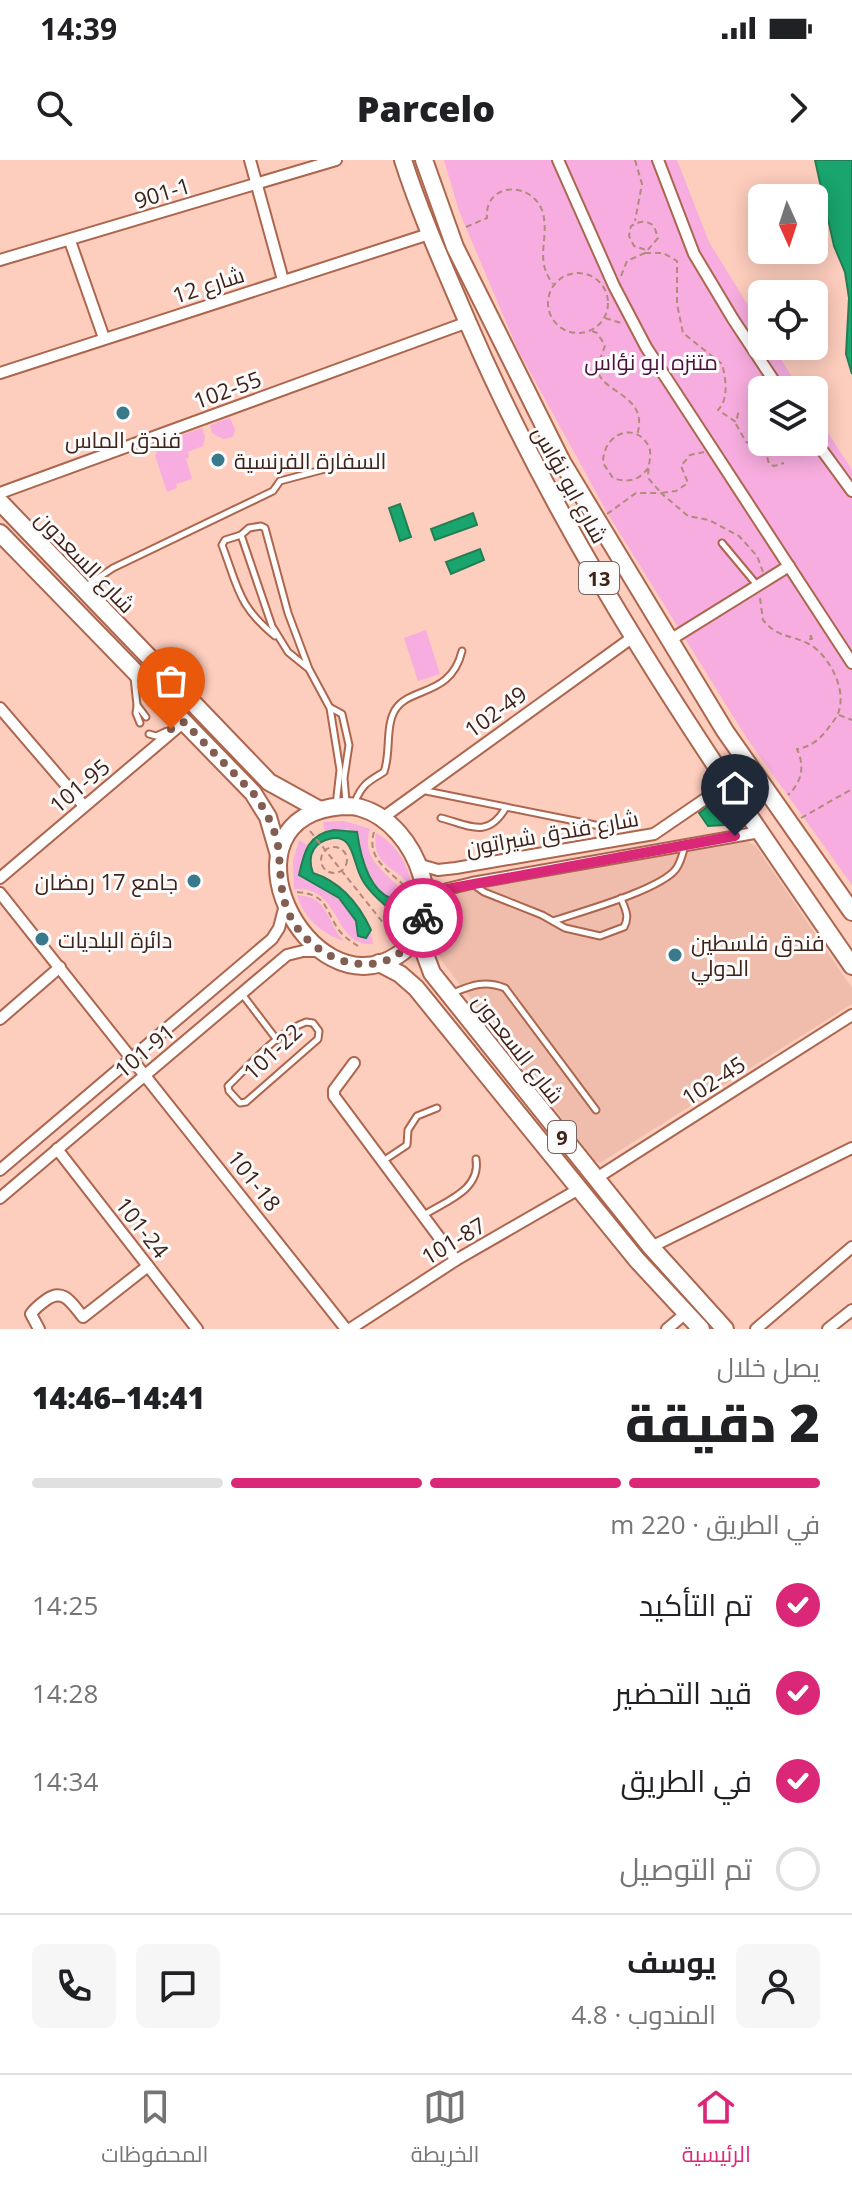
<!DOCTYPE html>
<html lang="ar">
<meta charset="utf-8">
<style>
body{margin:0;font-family:"Open Sans",Cairo,sans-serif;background:#f6f6f6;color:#202124;direction:rtl;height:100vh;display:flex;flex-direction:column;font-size:30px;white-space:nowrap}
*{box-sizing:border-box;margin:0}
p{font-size:26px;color:#757577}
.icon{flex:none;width:44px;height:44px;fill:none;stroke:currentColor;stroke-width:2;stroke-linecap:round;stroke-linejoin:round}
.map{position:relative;height:1169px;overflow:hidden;direction:ltr}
.side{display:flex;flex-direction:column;background:#fff;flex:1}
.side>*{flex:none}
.needle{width:52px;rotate:177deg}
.fabs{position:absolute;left:748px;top:24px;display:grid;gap:16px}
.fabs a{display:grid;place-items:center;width:80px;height:80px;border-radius:12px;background:#fff;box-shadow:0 4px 20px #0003;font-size:40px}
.pin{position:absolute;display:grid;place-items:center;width:68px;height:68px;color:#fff;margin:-82px -34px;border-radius:50% 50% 50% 0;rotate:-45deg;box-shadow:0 0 8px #0007}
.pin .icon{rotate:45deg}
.courier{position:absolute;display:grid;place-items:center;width:80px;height:80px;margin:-40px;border:6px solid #db2777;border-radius:50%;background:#fff;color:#222;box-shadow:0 2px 10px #0007}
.headline em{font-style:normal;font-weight:800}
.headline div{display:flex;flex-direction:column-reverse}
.headline{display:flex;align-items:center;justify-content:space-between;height:136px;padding:0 32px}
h1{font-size:52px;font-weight:800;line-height:60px}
.bar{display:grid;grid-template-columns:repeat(4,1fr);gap:12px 8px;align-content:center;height:96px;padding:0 32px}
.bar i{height:10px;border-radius:6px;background:#e0e0e0}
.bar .active{background:#db2777}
.bar p{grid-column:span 4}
.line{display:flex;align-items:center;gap:20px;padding:0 32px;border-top:2px solid #e0e0e0}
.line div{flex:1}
.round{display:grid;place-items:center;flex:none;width:84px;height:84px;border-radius:12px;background:#f6f6f6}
ol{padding:0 32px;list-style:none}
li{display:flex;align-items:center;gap:24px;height:88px}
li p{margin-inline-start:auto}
li .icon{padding:8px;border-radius:50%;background:#db2777;color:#fff;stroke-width:4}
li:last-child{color:#757577}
li i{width:44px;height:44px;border:4px solid #e0e0e0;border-radius:50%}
.status{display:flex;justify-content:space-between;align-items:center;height:56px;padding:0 40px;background:#fff;direction:ltr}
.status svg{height:22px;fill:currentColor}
header{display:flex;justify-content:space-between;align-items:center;height:104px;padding:0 32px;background:#fff;font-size:36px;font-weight:800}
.menu{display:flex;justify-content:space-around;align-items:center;height:112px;border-top:2px solid #e0e0e0;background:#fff;font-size:22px;color:#757577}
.menu a{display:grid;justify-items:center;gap:4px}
.menu .active{color:#db2777}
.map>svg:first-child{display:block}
.built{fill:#f0bdac}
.green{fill:#f7addf}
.water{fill:#19a56d;stroke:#247e54;stroke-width:2}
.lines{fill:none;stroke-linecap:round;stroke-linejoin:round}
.lane-casing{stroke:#ac664e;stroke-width:9}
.street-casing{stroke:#ac664e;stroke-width:14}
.primary-casing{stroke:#ac664e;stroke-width:20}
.path{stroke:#b28a7c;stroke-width:2;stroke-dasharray:6 4;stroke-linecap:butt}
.lane{stroke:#fff;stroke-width:5}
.street{stroke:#fff;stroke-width:10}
.primary{stroke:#fff;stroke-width:16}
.done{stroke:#825e52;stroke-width:8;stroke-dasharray:0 14.4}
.route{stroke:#db2777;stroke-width:10}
.poi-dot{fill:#38798c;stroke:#fbfbfb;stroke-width:3}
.labels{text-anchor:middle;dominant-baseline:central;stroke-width:6;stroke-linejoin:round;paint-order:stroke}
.shield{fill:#fbfbfb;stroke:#77635c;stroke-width:2}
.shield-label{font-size:20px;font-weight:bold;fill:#3f2218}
.street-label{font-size:22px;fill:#3f2218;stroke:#fbfbfb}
.park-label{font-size:22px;fill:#4a103c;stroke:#fbfbfb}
.poi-label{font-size:22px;fill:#3f2218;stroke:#fbfbfb;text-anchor:start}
</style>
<div class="status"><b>14:39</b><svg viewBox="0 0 49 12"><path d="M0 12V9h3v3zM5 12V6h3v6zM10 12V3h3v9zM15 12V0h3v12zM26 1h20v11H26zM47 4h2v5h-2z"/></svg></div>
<header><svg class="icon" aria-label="forward" viewBox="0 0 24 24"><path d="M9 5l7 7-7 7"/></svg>Parcelo<svg class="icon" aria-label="search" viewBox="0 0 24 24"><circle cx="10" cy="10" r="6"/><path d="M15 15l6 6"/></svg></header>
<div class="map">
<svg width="852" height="1169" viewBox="0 0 852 1169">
<rect width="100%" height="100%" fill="#fdcdbd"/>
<path class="built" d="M 747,681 L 756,686 L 852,828 L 852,844 L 600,1003 L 595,1001 L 441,800 L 431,772 L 438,740 L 450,731 Z"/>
<g class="green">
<path d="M 444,0 L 677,0 L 709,82 L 762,168 L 762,186 L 773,186 L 800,230 L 762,230 L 762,282 L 814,282 L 814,251 L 852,310 L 852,725 L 746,577 L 608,354 L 518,190 L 459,51 Z"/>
<path d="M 230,258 L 235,269 L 233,277 L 223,279 L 212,273 L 210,265 Z"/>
<path d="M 202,268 L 205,277 L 203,286 L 188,292 L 189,297 L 186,299 L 192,319 L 176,324 L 177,328 L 167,332 L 155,295 L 157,293 L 154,285 Z"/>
<path d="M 426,470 L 440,514 L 418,521 L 404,478 Z"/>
<path d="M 344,661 L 370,669 C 356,715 418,717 406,758 L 397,753 L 400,752 C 394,741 386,736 378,727 C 365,711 360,692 357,672 L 347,669 L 325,671 L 323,662 Z"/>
<path d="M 376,673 C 397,685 409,705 412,728 C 397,706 371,707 376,673 Z"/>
<path d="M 299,680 L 307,685 L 300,717 C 321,725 358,743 357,769 L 369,776 L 371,773 L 373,784 C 331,786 343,726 294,729 L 293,701 Z"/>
<path d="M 297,735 C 331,737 325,762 344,781 C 322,774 304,758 297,735 Z"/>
</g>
<g class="water">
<path d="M 815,0 L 852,0 L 852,214 L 846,194 L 849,138 L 845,112 L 834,86 Z"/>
<path d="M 400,344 L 411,377 L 400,381 L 389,348 Z"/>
<path d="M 473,353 L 477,365 L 435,380 L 431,369 Z"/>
<path d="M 480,389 L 484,400 L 451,414 L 446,402 Z"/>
<path d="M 711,644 L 715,645 L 726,660 L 725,665 L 708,666 L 699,653 Z"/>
<path d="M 334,670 L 357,672 C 360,693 367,728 390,738 C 394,740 398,740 402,742 L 402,749 L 393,752 C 382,743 370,733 363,721 C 352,704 355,672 329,679 C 324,680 317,684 314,689 C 309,697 310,705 313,713 C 341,722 359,744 371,770 L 366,778 L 358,776 L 356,761 L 339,738 L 299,715 C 304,692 308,674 334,670 Z"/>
</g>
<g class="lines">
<g class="lane-casing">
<g id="lane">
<path d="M 241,375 L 225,380 L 222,385 C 238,427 238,446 275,476"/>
<path d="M 722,383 L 757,425"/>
<path d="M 86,426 L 113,408 L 273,331 L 280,321 L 325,309"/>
<path d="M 309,509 L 288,492 L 272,466 L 241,375 L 249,368 L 261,366 L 265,368 L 288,453 L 309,509 L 330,548 L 340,610 L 336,645"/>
<path d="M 134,517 L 137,545 L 146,557"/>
<path d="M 137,546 L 136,553 L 140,563"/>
<path d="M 331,548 L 342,554 L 349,585 L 344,618 L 346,642"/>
<path d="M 149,574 L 156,576 L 167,571"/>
<path d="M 421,630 L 605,667"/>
<path d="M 355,642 C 362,624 369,621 384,612 C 391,593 385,567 395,550 C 410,526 451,537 462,491"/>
<path d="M 441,658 C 469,665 487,679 505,649"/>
<path d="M 474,725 L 484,732 L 542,755 L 565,768 L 600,776 L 624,767 C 630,756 625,749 621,738"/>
<path d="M 553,761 C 580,752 660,730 676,709 C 681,702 683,693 685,685"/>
<path d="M 453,833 C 472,825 485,820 505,828 L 596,950"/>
<path d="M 242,834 L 277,880"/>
<path d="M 306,862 L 313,863 L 319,871 L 318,879 L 246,942 L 240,943 L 229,931 L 228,926 C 251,904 276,873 306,862 Z"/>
<path d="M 383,1001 L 407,985 L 408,970 L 417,956 L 437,948"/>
<path d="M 424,1055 C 446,1041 481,1030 476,999"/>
</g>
</g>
<g class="street-casing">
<g id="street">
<path d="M 250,0 L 283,120"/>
<path d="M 558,0 L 614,126 L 646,187 L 852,503"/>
<path d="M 658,0 L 694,94 L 733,159 L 780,230"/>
<path d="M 70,81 L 104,178"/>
<path d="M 0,100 L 336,0"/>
<path d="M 0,213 L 429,74"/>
<path d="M 814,279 L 852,331"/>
<path d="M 0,333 L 468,162"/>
<path d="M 670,480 L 789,406"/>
<path d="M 0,548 L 84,646"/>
<path d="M 381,659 L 633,477"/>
<path d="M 417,704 L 438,710 L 456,708 L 654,674 L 727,624"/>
<path d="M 0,718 L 184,562"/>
<path d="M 0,733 L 346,1169"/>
<path d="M 426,741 L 447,729 L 472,723 L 760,672"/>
<path d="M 0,859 L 60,807"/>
<path d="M 354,903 L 334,930 L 334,936 L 456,1100"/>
<path d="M 57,989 L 197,1169"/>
<path d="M 0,1010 L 272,779 L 279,768 L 285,745"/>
<path d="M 595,1019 L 852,855"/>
<path d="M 0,1038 L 287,795 L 303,791 L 322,791"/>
<path d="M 651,1087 L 852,988"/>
<path d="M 39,1169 L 31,1154 C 35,1148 39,1145 46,1140 C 64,1127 72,1144 83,1157 L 148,1106"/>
<path d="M 350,1169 L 456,1100 L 579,1029"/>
<path d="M 667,1169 L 686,1153"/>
<path d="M 756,1169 L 852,1087"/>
<path d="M 828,1169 L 852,1150"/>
</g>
</g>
<g class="primary-casing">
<g id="primary">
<path d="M 403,0 C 421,56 445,109 468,163 C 567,394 710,600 852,806"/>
<path d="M 424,0 L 455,87 L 562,302 L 725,571 L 852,752"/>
<path d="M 0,342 L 269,622 L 318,649"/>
<path d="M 0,373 L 253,633 L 268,657 L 279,695"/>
<path d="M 343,646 C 349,646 356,646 361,648 C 417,664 453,759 398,795 C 308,854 210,656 343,646 Z"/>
<path d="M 417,773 L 432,813 L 651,1087 L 725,1169"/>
<path d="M 379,803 L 400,814 L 416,828 L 637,1100 L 701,1169"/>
</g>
</g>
<g class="path">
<path d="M 635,0 L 642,24 L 635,61"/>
<path d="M 466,67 L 487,58 C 484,23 530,20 542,50 C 551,77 533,98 553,124"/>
<path d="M 645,93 L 663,93 L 677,101 L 677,144 L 683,173 L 722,204 C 726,219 729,239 718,250 L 736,262 L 739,250"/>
<circle cx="578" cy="143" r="30"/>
<path d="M 621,116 L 627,101 L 645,93 L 658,78 L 654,66 C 646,60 640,61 631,66 L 629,76 L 634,86 L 646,90"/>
<path d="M 605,158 L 621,163"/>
<path d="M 592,171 L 597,173 L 605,185 C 603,193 598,201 598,210 C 600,233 650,234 637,275"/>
<path d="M 736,264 L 746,282 L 765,288 L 769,304 L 774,306 L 784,303"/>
<path d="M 648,308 C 639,321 627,323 613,318 L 603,303 C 603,272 637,261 649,287 C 653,297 646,308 649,319 L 661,333 L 676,331 L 688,323 L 681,306 L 690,295 L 704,292"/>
<path d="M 607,354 L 636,333 L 661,333 L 688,356 L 709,360 L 739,376 L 757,396 L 763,412"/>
<path d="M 760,438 L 763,460 C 778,478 788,474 807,483 C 830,494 851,536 835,559 C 824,574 816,586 797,589 C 805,606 802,622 788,635"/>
<path d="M 811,476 L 812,479 L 809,479 L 808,477 Z"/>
<path d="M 839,555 L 852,560"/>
<path d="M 801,658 L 852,629"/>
<path d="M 310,671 L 396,779"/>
<path d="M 374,672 C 365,702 395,713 411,733"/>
<circle cx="334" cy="700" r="13"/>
<path d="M 297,732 C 327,735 324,747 338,769 C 343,776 350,781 358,786"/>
</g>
<use href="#lane" class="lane"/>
<use href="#street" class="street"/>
<use href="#primary" class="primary"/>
</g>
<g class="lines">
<path class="done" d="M 171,569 L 184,562 L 253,633 C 266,650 278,673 279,695 C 281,717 280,735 290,756 C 318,811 401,828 423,758"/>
<path class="route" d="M 423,758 L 426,741 L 447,729 L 735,676"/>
</g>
<g class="poi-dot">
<circle cx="123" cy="253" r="8"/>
<circle cx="218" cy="300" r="8"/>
<circle cx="194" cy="721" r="8"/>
<circle cx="42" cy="779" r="8"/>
<circle cx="675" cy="795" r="8"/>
</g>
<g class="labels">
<g class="shield">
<rect x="579" y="402" width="40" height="32" rx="6"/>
<rect x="548" y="961" width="28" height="32" rx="6"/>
</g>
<g class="shield-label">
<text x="599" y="418">13</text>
<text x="562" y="977">9</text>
</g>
<g class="street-label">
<text transform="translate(162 32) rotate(-17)">901-1</text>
<text transform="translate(208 124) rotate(-18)">شارع 12</text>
<text transform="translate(227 229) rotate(-20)">102-55</text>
<text transform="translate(571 324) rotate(61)">شارع ابو نؤاس</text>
<text transform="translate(86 401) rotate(46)">شارع السعدون</text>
<text transform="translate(495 551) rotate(-36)">102-49</text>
<text transform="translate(79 625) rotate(-40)">101-95</text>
<text transform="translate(552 672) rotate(-10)">شارع فندق شيراتون</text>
<text transform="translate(519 888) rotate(52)">شارع السعدون</text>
<text transform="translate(144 890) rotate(-40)">101-91</text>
<text transform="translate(272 891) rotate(-43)">101-22</text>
<text transform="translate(713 920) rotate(-33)">102-45</text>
<text transform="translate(255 1020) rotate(52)">101-18</text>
<text transform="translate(143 1067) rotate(52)">101-24</text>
<text transform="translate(453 1080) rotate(-31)">101-87</text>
</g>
<g class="park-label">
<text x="651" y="201">متنزه ابو نؤاس</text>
</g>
<g class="poi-label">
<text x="123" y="279" text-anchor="middle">فندق الماس</text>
<text x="234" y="300">السفارة الفرنسية</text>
<text x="178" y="721" text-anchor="end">جامع 17 رمضان</text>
<text x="58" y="779">دائرة البلديات</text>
<text x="691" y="782">فندق فلسطين<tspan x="691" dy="25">الدولي</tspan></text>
</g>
</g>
</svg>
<div class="fabs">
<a><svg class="needle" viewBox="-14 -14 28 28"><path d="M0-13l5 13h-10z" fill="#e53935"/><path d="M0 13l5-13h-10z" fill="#757577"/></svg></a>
<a><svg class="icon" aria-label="locate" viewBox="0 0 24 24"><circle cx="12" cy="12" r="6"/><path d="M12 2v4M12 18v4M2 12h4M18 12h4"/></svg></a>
<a><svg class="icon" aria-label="layers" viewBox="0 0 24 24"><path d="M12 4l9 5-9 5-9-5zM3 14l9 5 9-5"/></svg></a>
</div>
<div class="pin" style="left:171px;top:569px;background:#ea580c"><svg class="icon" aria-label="bag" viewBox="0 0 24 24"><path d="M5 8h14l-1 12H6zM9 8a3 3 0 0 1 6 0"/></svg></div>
<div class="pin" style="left:735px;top:676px;background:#1f2937"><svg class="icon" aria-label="home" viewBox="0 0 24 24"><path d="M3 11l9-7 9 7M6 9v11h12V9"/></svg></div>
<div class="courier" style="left:423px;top:758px"><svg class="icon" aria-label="bike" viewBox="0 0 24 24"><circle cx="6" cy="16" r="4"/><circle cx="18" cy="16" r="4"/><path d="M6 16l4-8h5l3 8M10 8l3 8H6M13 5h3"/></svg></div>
</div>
<section class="side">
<div class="headline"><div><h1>2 دقيقة</h1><p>يصل خلال</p></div><em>14:41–14:46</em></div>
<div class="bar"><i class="active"></i><i class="active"></i><i class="active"></i><i></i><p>في الطريق · 220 m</p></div>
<ol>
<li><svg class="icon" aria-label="check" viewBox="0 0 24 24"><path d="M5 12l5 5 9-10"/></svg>تم التأكيد<p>14:25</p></li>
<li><svg class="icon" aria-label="check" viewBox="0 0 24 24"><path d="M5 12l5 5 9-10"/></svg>قيد التحضير<p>14:28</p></li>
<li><svg class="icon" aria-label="check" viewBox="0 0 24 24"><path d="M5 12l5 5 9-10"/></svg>في الطريق<p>14:34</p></li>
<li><i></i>تم التوصيل</li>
</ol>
<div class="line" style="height:144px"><a class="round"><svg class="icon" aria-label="person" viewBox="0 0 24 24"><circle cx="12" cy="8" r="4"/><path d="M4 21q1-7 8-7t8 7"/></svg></a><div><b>يوسف</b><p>المندوب · 4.8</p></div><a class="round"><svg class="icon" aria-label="chat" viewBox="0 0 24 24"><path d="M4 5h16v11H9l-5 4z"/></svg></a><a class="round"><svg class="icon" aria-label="phone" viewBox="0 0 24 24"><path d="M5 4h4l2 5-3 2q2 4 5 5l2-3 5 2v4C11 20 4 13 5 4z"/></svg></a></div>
</section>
<nav class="menu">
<a class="active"><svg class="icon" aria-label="home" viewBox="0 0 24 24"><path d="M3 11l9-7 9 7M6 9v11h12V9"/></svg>الرئيسية</a>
<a><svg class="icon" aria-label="map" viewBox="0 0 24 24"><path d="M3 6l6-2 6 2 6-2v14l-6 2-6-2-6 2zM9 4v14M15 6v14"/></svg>الخريطة</a>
<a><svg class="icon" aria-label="saved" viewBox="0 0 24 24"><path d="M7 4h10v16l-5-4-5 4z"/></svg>المحفوظات</a>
</nav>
